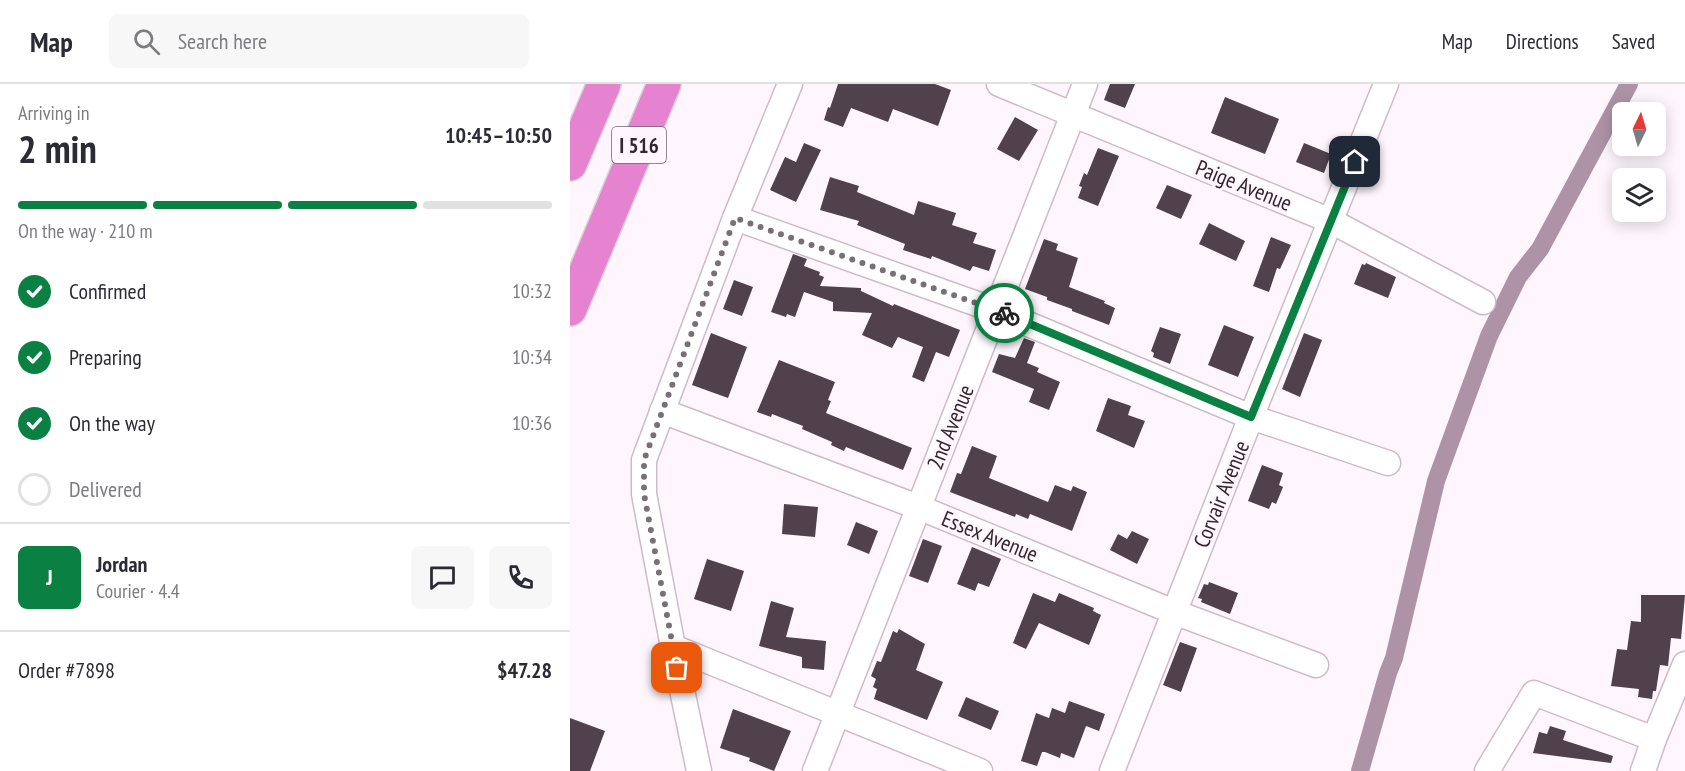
<!DOCTYPE html>
<meta charset="utf-8">
<style>
body{margin:0;font-family:"PT Sans Narrow",sans-serif;background:#f7f7f7;color:#2b2b33;height:100vh;display:flex;flex-direction:column;font-size:22px;white-space:nowrap}
*{box-sizing:border-box;margin:0}
p{font-size:20px;color:#7c7c81}
.icon{flex:none;width:33px;height:33px;fill:none;stroke:currentColor;stroke-width:2;stroke-linecap:round;stroke-linejoin:round}
.map{position:relative;flex:1;overflow:hidden}
.side{display:flex;flex-direction:column;background:#fff;width:570px}
.side>*{flex:none}
.needle{width:39px;rotate:5deg}
.fabs{position:absolute;left:1042px;top:18px;display:grid;gap:12px}
.fabs a{display:grid;place-items:center;width:54px;height:54px;border-radius:9px;background:#fff;box-shadow:0 3px 15px #0003;font-size:30px}
.pin{position:absolute;display:grid;place-items:center;width:51px;height:51px;color:#fff;margin:-26px;border-radius:12px;box-shadow:0 3px 9px #0006}
.courier{position:absolute;display:grid;place-items:center;width:60px;height:60px;margin:-30px;border:4px solid #0b8043;border-radius:50%;background:#fff;color:#222;box-shadow:0 2px 8px #0007}
.summary em{font-style:normal;font-weight:700}
.summary div{display:flex;flex-direction:column-reverse}
.summary{display:flex;align-items:center;justify-content:space-between;height:102px;padding:0 18px}
h1{font-size:39px;font-weight:700;line-height:45px}
.bar{display:grid;grid-template-columns:repeat(4,1fr);gap:9px 6px;align-content:center;height:72px;padding:0 18px}
.bar i{height:8px;border-radius:4px;background:#e1e1e2}
.bar .on{background:#0b8043}
.bar p{grid-column:span 4}
.line{display:flex;align-items:center;gap:15px;padding:0 18px;border-top:2px solid #e1e1e2}
.line div{flex:1}
.round{display:grid;place-items:center;flex:none;width:63px;height:63px;border-radius:9px;background:#f7f7f7}
ol{padding:0 18px;list-style:none}
li{display:flex;align-items:center;gap:18px;height:66px}
li p{margin-inline-start:auto}
li .icon{padding:6px;border-radius:50%;background:#0b8043;color:#fff;stroke-width:4}
li:last-child{color:#7c7c81}
li i{width:33px;height:33px;border:3px solid #e1e1e2;border-radius:50%}
header{display:flex;align-items:center;gap:36px;box-sizing:border-box;height:84px;padding:0 30px;background:#fff;border-bottom:2px solid #e1e1e2}
header strong{font-size:28px}
nav{display:flex;gap:33px;margin-inline-start:auto;font-size:21px}
.search{width:420px;height:54px;background:#f7f7f7;display:flex;align-items:center;gap:15px;box-sizing:border-box;padding:0 21px;border-radius:9px;color:#7c7c81;font-size:22px}
main{display:flex;flex:1;min-height:0}
.map>svg:first-child{display:block}
.lines{fill:none;stroke-linecap:round;stroke-linejoin:round}
.canal{stroke:#ae93a7;stroke-width:18}
.building{fill:#51414d}
.minor-casing{stroke:#cebbc9;stroke-width:27}
.highway-casing{stroke:#d6d4d5;stroke-width:36}
.minor{stroke:#fff;stroke-width:24}
.highway{stroke:#e583d1;stroke-width:33}
.done{stroke:#787076;stroke-width:6;stroke-dasharray:0 10.8}
.route{stroke:#0b8043;stroke-width:8}
.labels{text-anchor:middle;dominant-baseline:central;stroke-width:6;stroke-linejoin:round;paint-order:stroke}
.shield{fill:#fef6fc;stroke:#6e666c;stroke-width:1.5}
.shield-label{font-size:21px;font-weight:bold;fill:#30282e}
.street-label{font-size:22px;fill:#30282e;stroke:#fef6fc}
</style>
<header>
<strong>Map</strong>
<div class="search"><svg class="icon" aria-label="search" viewBox="0 0 24 24"><circle cx="10" cy="10" r="6"/><path d="M15 15l6 6"/></svg>Search here</div>
<nav><a>Map</a><a>Directions</a><a>Saved</a></nav>
</header>
<main>
<section class="side">
<div class="summary"><div><h1>2 min</h1><p>Arriving in</p></div><em>10:45–10:50</em></div>
<div class="bar"><i class="on"></i><i class="on"></i><i class="on"></i><i></i><p>On the way · 210 m</p></div>
<ol>
<li><svg class="icon" aria-label="check" viewBox="0 0 24 24"><path d="M5 12l5 5 9-10"/></svg>Confirmed<p>10:32</p></li>
<li><svg class="icon" aria-label="check" viewBox="0 0 24 24"><path d="M5 12l5 5 9-10"/></svg>Preparing<p>10:34</p></li>
<li><svg class="icon" aria-label="check" viewBox="0 0 24 24"><path d="M5 12l5 5 9-10"/></svg>On the way<p>10:36</p></li>
<li><i></i>Delivered</li>
</ol>
<div class="line" style="height:108px"><b class="round" style="background:#0b8043;color:#fff">J</b><div><b>Jordan</b><p>Courier · 4.4</p></div><a class="round"><svg class="icon" aria-label="chat" viewBox="0 0 24 24"><path d="M4 5h16v11H9l-5 4z"/></svg></a><a class="round"><svg class="icon" aria-label="phone" viewBox="0 0 24 24"><path d="M5 4h4l2 5-3 2q2 4 5 5l2-3 5 2v4C11 20 4 13 5 4z"/></svg></a></div>
<div class="line" style="height:78px"><div>Order #7898</div><b>$47.28</b></div>
</section>
<div class="map">
<svg width="1115" height="687" viewBox="0 0 1115 687">
<rect width="100%" height="100%" fill="#fef6fc"/>
<g class="lines">
<path class="canal" d="M 790,687 L 818,589 L 824,574 L 866,397 L 919,252 L 948,193 L 970,165 L 1059,0"/>
</g>
<g class="building">
<path d="M 268,0 L 365,0 L 381,6 L 368,42 L 323,25 L 318,38 L 281,24 L 273,43 L 254,36 L 258,23 L 260,24 Z"/>
<path d="M 540,0 L 565,0 L 555,24 L 534,16 Z"/>
<path d="M 655,13 L 709,35 L 695,70 L 641,49 Z"/>
<path d="M 445,33 L 468,46 L 449,77 L 427,65 Z"/>
<path d="M 234,59 L 251,66 L 226,118 L 200,106 L 215,73 L 226,78 Z"/>
<path d="M 734,59 L 761,70 L 754,89 L 726,78 Z"/>
<path d="M 528,64 L 549,72 L 528,122 L 508,114 L 512,103 L 509,102 L 514,89 L 517,91 Z"/>
<path d="M 260,93 L 289,102 L 287,108 L 344,131 L 348,117 L 386,129 L 382,141 L 407,149 L 403,159 L 426,166 L 419,187 L 403,182 L 400,187 L 362,172 L 361,175 L 333,166 L 335,160 L 287,141 L 289,137 L 250,126 Z"/>
<path d="M 597,101 L 622,111 L 611,135 L 586,124 Z"/>
<path d="M 639,139 L 675,157 L 666,177 L 629,160 Z"/>
<path d="M 701,153 L 721,161 L 710,185 L 707,184 L 699,208 L 683,202 Z"/>
<path d="M 474,155 L 488,160 L 486,166 L 508,174 L 499,203 L 535,217 L 534,219 L 545,224 L 539,241 L 502,227 L 502,225 L 477,216 L 477,213 L 455,205 Z"/>
<path d="M 223,170 L 237,175 L 234,182 L 250,188 L 249,191 L 254,193 L 250,202 L 291,204 L 291,207 L 323,222 L 324,220 L 390,246 L 379,273 L 366,268 L 354,298 L 342,293 L 353,263 L 328,253 L 322,264 L 292,251 L 302,229 L 263,227 L 263,218 L 234,208 L 225,233 L 217,230 L 216,233 L 201,228 Z"/>
<path d="M 796,179 L 826,193 L 818,214 L 784,200 L 792,180 L 795,181 Z"/>
<path d="M 164,196 L 183,203 L 172,232 L 153,225 Z"/>
<path d="M 654,241 L 684,253 L 668,293 L 638,281 Z"/>
<path d="M 590,243 L 611,250 L 600,280 L 583,273 L 584,269 L 581,267 Z"/>
<path d="M 141,249 L 177,263 L 158,314 L 122,301 Z"/>
<path d="M 734,249 L 752,256 L 730,313 L 712,305 Z"/>
<path d="M 454,254 L 465,258 L 457,279 L 469,284 L 467,288 L 490,298 L 479,326 L 459,318 L 464,305 L 422,288 L 429,270 L 445,274 Z"/>
<path d="M 209,276 L 265,298 L 258,316 L 261,317 L 256,329 L 342,364 L 333,386 L 276,363 L 274,367 L 261,361 L 262,358 L 232,345 L 233,342 L 202,330 L 201,333 L 187,328 Z"/>
<path d="M 538,314 L 561,322 L 558,331 L 575,337 L 564,364 L 526,347 Z"/>
<path d="M 402,362 L 427,372 L 419,394 L 478,418 L 485,401 L 501,407 L 503,402 L 517,408 L 502,447 L 460,430 L 458,435 L 446,430 L 445,433 L 380,408 L 387,389 L 391,390 Z"/>
<path d="M 692,381 L 713,389 L 709,401 L 713,403 L 706,420 L 702,418 L 699,425 L 678,417 Z"/>
<path d="M 214,420 L 248,423 L 245,453 L 212,450 Z"/>
<path d="M 286,438 L 308,447 L 299,470 L 277,461 Z"/>
<path d="M 562,447 L 579,455 L 567,480 L 540,466 L 548,450 L 557,455 Z"/>
<path d="M 353,455 L 372,462 L 358,499 L 339,492 Z"/>
<path d="M 402,463 L 431,475 L 419,503 L 408,499 L 405,507 L 387,500 Z"/>
<path d="M 137,475 L 174,487 L 161,527 L 124,515 Z"/>
<path d="M 639,498 L 668,509 L 660,530 L 631,518 L 632,515 L 628,514 L 634,500 L 638,501 Z"/>
<path d="M 463,509 L 485,518 L 489,509 L 524,524 L 523,527 L 531,531 L 519,561 L 469,539 L 456,565 L 443,559 Z"/>
<path d="M 1071,511 L 1115,511 L 1111,555 L 1101,554 L 1098,582 L 1090,581 L 1086,607 L 1083,607 L 1082,615 L 1068,613 L 1069,605 L 1041,602 L 1047,565 L 1057,566 L 1061,537 L 1071,538 Z"/>
<path d="M 201,517 L 224,524 L 216,553 L 256,557 L 254,586 L 232,584 L 232,573 L 189,562 Z"/>
<path d="M 329,545 L 355,560 L 346,586 L 373,598 L 357,636 L 304,615 L 307,605 L 303,603 L 306,595 L 301,592 L 307,577 L 311,578 L 323,547 L 327,549 Z"/>
<path d="M 610,558 L 627,564 L 611,608 L 593,601 Z"/>
<path d="M 396,613 L 429,627 L 421,646 L 388,632 Z"/>
<path d="M 499,617 L 535,630 L 529,647 L 516,642 L 504,674 L 491,669 L 490,674 L 475,668 L 472,668 L 467,682 L 451,677 L 466,629 L 479,634 L 482,624 L 495,629 Z"/>
<path d="M 163,625 L 221,647 L 204,687 L 179,677 L 180,674 L 150,664 Z"/>
<path d="M 0,634 L 35,647 L 20,687 L 0,687 Z"/>
<path d="M 980,642 L 996,647 L 993,656 L 1043,672 L 1041,679 L 963,669 L 969,648 L 977,650 Z"/>
</g>
<g class="lines">
<g class="minor-casing">
<g id="minor">
<path d="M 429,0 L 761,137 L 913,218"/>
<path d="M 165,134 L 427,227 L 681,333 L 818,379"/>
<path d="M 92,327 L 348,423 L 604,528 L 746,581"/>
<path d="M 103,563 L 410,687"/>
<path d="M 129,687 L 103,563 L 74,410 L 74,376 L 165,134 L 220,0"/>
<path d="M 245,687 L 515,0"/>
<path d="M 542,687 L 681,333 L 816,0"/>
<path d="M 917,687 L 964,609 L 1084,655"/>
<path d="M 1073,687 L 1084,655 L 1115,580"/>
</g>
</g>
<g class="highway-casing">
<g id="highway">
<path d="M 0,80 L 34,0"/>
<path d="M 0,225 L 94,0"/>
</g>
</g>
<use href="#minor" class="minor"/>
<use href="#highway" class="highway"/>
</g>
<g class="lines">
<path class="done" d="M 107,584 L 74,410 L 74,376 L 165,134 L 434,229"/>
<path class="route" d="M 434,229 L 681,333 L 785,78"/>
</g>
<g class="labels">
<rect class="shield" x="42" y="43" width="54" height="36" rx="4.5"/>
<g class="shield-label">
<text x="69" y="61">I 516</text>
</g>
<g class="street-label">
<text transform="translate(674 101) rotate(22)">Paige Avenue</text>
<text transform="translate(380 343) rotate(-68)">2nd Avenue</text>
<text transform="translate(651 410) rotate(-68)">Corvair Avenue</text>
<text transform="translate(420 452) rotate(22)">Essex Avenue</text>
</g>
</g>
</svg>
<div class="fabs">
<a><svg class="needle" viewBox="-14 -14 28 28"><path d="M0-13l5 13h-10z" fill="#e53935"/><path d="M0 13l5-13h-10z" fill="#7c7c81"/></svg></a>
<a><svg class="icon" aria-label="layers" viewBox="0 0 24 24"><path d="M12 4l9 5-9 5-9-5zM3 14l9 5 9-5"/></svg></a>
</div>
<div class="pin" style="left:107px;top:584px;background:#ea580c"><svg class="icon" aria-label="bag" viewBox="0 0 24 24"><path d="M5 8h14l-1 12H6zM9 8a3 3 0 0 1 6 0"/></svg></div>
<div class="pin" style="left:785px;top:78px;background:#1f2937"><svg class="icon" aria-label="home" viewBox="0 0 24 24"><path d="M3 11l9-7 9 7M6 9v11h12V9"/></svg></div>
<div class="courier" style="left:434px;top:229px"><svg class="icon" aria-label="bike" viewBox="0 0 24 24"><circle cx="6" cy="16" r="4"/><circle cx="18" cy="16" r="4"/><path d="M6 16l4-8h5l3 8M10 8l3 8H6M13 5h3"/></svg></div>
</div>
</main>
